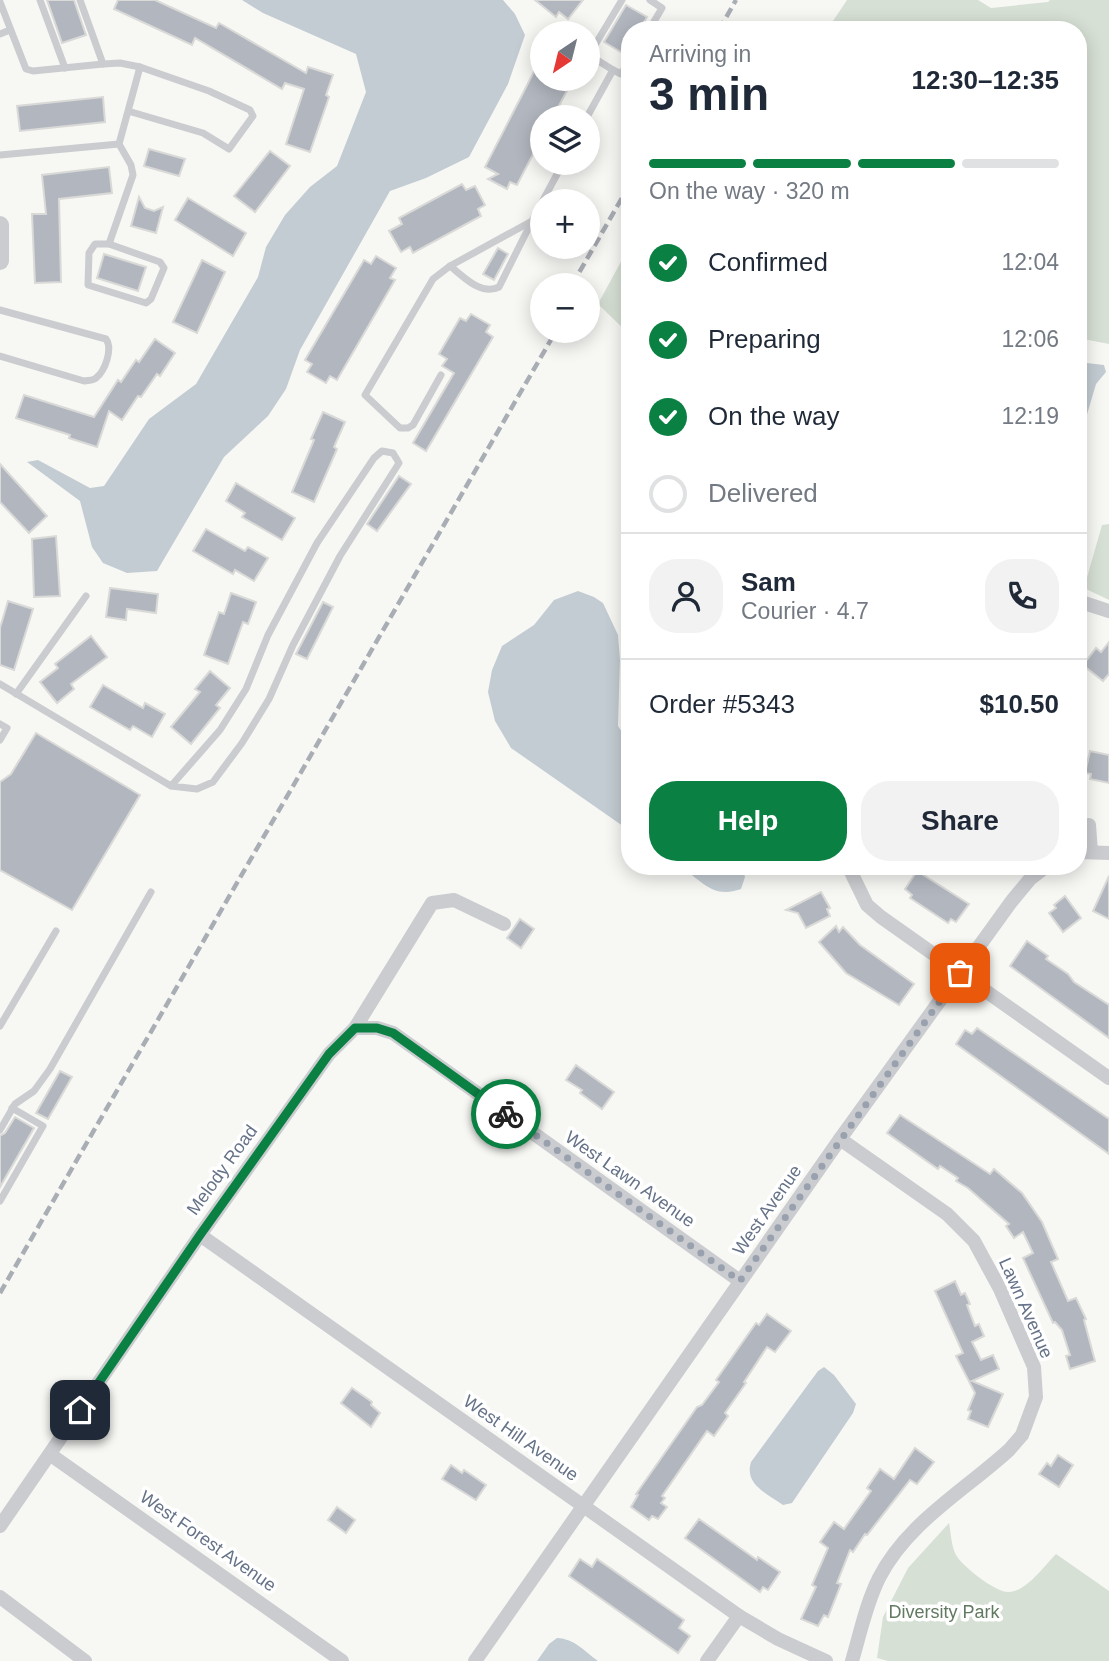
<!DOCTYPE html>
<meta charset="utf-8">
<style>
body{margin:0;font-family:Arial,sans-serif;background:#f2f2f3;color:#1f2937;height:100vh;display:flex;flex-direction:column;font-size:26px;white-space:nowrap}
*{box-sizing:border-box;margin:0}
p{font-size:23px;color:#747a83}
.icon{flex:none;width:38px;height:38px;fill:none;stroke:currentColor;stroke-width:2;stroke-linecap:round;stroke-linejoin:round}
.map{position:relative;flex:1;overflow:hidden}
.details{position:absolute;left:621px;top:21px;width:466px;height:854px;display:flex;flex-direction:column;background:#fff;border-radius:28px;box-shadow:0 4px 18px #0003}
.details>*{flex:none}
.needle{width:46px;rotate:215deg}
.tools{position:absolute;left:530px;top:21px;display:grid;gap:14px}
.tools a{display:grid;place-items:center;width:70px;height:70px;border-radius:50%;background:#fff;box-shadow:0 4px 18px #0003;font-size:35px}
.pin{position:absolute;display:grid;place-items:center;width:60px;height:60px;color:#fff;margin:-30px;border-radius:14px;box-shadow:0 4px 10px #0006}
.courier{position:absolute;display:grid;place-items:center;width:70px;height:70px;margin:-35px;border:5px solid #0b8043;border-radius:50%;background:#fff;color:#222;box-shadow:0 2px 9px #0007}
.head em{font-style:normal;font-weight:700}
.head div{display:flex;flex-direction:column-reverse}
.head{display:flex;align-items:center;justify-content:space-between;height:119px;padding:0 28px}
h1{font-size:46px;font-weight:700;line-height:52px}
.bar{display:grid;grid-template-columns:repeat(4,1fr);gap:10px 7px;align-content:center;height:84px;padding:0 28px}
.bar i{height:9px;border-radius:5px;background:#e0e1e3}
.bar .current{background:#0b8043}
.bar p{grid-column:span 4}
.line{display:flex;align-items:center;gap:18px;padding:0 28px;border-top:2px solid #e0e1e3}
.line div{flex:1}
.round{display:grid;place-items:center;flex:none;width:74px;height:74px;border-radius:28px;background:#f2f2f3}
ol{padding:0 28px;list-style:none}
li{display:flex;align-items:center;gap:21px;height:77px}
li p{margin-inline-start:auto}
li .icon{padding:7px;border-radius:50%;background:#0b8043;color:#fff;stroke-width:4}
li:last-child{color:#747a83}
li i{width:38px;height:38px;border:4px solid #e0e1e3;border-radius:50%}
.primary-button{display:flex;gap:14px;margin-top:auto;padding:14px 28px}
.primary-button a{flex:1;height:80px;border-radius:28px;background:#0b8043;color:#fff;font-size:28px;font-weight:700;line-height:80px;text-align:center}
.primary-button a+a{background:#f2f2f3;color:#1f2937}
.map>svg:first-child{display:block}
.green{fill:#d7e0d5}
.water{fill:#c3ccd2}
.building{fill:#b2b7bf;stroke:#d9d9d7;stroke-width:2}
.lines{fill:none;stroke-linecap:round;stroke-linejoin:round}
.service{stroke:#caccd0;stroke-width:7}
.minor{stroke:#caccd0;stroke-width:14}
.tertiary{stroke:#caccd0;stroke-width:18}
.rail{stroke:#a9adb4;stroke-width:4.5;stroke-dasharray:10 5;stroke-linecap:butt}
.done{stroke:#98a1ad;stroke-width:7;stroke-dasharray:0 12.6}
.route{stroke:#0b8043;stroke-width:9}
.labels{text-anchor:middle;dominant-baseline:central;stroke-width:7;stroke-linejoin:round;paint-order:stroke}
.street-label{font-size:18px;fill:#657287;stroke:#fff}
.park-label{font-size:18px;fill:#617960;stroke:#fff}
</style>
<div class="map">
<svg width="1109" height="1661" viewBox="0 0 1109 1661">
<rect width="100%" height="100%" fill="#f7f8f4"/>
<g class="green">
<path d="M 847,0 L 978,0 L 991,8 L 1048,2 L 1050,0 L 1109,0 L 1109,344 L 1078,338 L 1078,30 L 827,30 Z"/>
<path d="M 630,245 L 630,335 L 598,304 Z"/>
<path d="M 1109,524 L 1109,600 L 1084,588 L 1102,525 Z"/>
<path d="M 949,1523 C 951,1532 951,1546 956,1555 C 962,1566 996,1593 1009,1592 C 1027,1591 1044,1566 1056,1554 L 1109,1591 L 1109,1661 L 888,1661 L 877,1658 L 883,1617 L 908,1568 Z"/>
</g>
<g class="water">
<path d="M 242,0 L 503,0 L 515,14 L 525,35 L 508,84 L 469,157 L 426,178 L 390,191 L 300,350 L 286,389 L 268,416 L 224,457 L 157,571 L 127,573 L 103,563 L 92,547 L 80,501 L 27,462 L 38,460 L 90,488 L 104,486 L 149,419 L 196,384 L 258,277 L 266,247 L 285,215 L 310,187 L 337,166 L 366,92 L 356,54 L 263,13 Z"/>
<path d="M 1078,362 L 1104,365 L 1106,372 L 1096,384 L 1078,445 Z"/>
<path d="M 578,591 L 594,597 L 603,603 L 618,635 L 620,660 L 618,726 L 630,744 L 630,831 L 511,748 L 495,721 L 488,692 L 492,670 L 502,646 L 534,625 L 554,600 Z"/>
<path d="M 680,866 L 742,866 L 745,877 L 741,889 C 713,899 703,882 680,866 Z"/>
<path d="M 824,1367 L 834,1375 L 856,1404 L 853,1413 L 792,1503 L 783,1505 C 767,1493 744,1485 751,1462 L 818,1371 Z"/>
<path d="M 557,1638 C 575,1639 584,1651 598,1661 L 537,1661 L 549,1644 Z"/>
</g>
<g class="building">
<path d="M 47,0 L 74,0 L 86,35 L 62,43 Z"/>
<path d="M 118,0 L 155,0 L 216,28 L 219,23 L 306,73 L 308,67 L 333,75 L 326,95 L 329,97 L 310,152 L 286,144 L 304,89 L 285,83 L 282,89 L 195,38 L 192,45 L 114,9 Z"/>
<path d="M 535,0 L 583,0 L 568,19 L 559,12 L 556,17 Z"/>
<path d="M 626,5 L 647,17 L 640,30 L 630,30 L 630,47 L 626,55 L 604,42 Z"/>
<path d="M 542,56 L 542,79 L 562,79 L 571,83 L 553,117 L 542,117 L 542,137 L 517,185 L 510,182 L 507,189 L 488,179 L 498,174 L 485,167 Z"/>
<path d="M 103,97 L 105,122 L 20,131 L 17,106 Z"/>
<path d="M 149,149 L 185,159 L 179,176 L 144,166 Z"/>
<path d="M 270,151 L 290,166 L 255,212 L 234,196 Z"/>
<path d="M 109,167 L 112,193 L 59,199 L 61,282 L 35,283 L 32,214 L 46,214 L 42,175 Z"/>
<path d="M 462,184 L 466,190 L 475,186 L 485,205 L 478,209 L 481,216 L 413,253 L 410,247 L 401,252 L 389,231 L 402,224 L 399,218 Z"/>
<path d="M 139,197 L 145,208 L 154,211 L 163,207 L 156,233 L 131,226 Z"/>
<path d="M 188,198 L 246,233 L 233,256 L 175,220 Z"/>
<path d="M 498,248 L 508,254 L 494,280 L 483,274 Z"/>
<path d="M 104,254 L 146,267 L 138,291 L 97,278 Z"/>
<path d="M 376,256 L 396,268 L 390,278 L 395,280 L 337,380 L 330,376 L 326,383 L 307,372 L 312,364 L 305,360 L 364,260 L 371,264 Z"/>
<path d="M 202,260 L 225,272 L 197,333 L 173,322 Z"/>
<path d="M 471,314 L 490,325 L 486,332 L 493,337 L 426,451 L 413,443 L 454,373 L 442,366 L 447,359 L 439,354 L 460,318 L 466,321 Z"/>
<path d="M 155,339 L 175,353 L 160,376 L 157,374 L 141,397 L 138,396 L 122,420 L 109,411 L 97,447 L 69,438 L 70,435 L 16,418 L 24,395 L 94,417 L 118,380 L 121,382 L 136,360 L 139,362 Z"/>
<path d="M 323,412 L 345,422 L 334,447 L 337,449 L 314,502 L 292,492 L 314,440 L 311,439 Z"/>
<path d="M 0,464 L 47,516 L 29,533 L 0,502 Z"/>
<path d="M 399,476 L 411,484 L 377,531 L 367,524 Z"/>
<path d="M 236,483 L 295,518 L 282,540 L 242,517 L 245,513 L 226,501 Z"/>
<path d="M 206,529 L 245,551 L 248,547 L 268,558 L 254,581 L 235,570 L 233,574 L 193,551 Z"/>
<path d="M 56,536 L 60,596 L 34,597 L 32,539 Z"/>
<path d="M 110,588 L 158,594 L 156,613 L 127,609 L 126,620 L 106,617 Z"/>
<path d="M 231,593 L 256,602 L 248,624 L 243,622 L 228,664 L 204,655 L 219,612 L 224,614 Z"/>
<path d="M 8,601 L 33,609 L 14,670 L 0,665 L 0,628 Z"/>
<path d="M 323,602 L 333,607 L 307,659 L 296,654 Z"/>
<path d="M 91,636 L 107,657 L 71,684 L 74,689 L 57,703 L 40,682 L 58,668 L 55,664 Z"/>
<path d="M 1109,642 L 1109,674 L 1103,681 L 1083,665 L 1096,648 L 1101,652 Z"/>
<path d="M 210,671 L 230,688 L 216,705 L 220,708 L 191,744 L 171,727 L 200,692 L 195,689 Z"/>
<path d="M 103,685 L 143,708 L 145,703 L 165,714 L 152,737 L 133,726 L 130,730 L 90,707 Z"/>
<path d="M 36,733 L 140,795 L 72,910 L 0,870 L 0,782 L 11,774 Z"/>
<path d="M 1090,751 L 1109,755 L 1109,783 L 1090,779 L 1091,774 L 1085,773 Z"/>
<path d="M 917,871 L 969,904 L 956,922 L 951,919 L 948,923 L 910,898 L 912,895 L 905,889 Z"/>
<path d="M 1109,876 L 1109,919 L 1093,911 Z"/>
<path d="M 821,892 L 830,908 L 827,909 L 830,916 L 806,928 L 798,913 L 786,910 Z"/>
<path d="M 1065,896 L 1081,918 L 1063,932 L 1049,913 L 1056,908 L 1054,905 Z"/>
<path d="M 520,919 L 534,929 L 521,948 L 507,938 Z"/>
<path d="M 836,926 L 839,932 L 843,927 L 860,945 L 914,984 L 899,1005 L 846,973 L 819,942 Z"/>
<path d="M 1027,941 L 1048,956 L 1046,959 L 1068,974 L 1074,982 L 1109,1005 L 1109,1038 L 1010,966 Z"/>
<path d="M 977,1028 L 1109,1119 L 1109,1154 L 956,1044 L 965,1030 L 972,1034 Z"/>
<path d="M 576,1065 L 614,1092 L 602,1109 L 580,1093 L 582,1090 L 566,1080 Z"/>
<path d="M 60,1071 L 72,1077 L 48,1119 L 36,1113 Z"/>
<path d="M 900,1115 L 990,1174 L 994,1169 L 1022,1193 L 1042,1222 L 1058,1259 L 1051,1262 L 1068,1301 L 1076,1298 L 1086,1319 L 1084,1320 L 1095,1361 L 1070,1369 L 1066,1356 L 1070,1355 L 1062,1330 L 1055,1322 L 1053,1323 L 1023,1258 L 1033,1253 L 1023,1232 L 1014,1238 L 1006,1226 L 1009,1224 L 968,1188 L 956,1181 L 958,1178 L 940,1166 L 938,1169 L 887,1133 Z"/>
<path d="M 15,1117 L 34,1128 L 0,1187 L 0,1136 L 5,1133 Z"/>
<path d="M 955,1281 L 961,1295 L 965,1293 L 970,1304 L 967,1305 L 975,1326 L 979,1324 L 984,1336 L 972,1342 L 981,1360 L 993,1355 L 999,1369 L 972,1381 L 1003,1394 L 988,1427 L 968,1419 L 971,1411 L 968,1410 L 975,1393 L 956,1356 L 963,1353 L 935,1291 Z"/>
<path d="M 767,1314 L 791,1331 L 775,1352 L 767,1347 L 744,1382 L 746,1383 L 725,1413 L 728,1416 L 714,1436 L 707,1431 L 662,1496 L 665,1498 L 661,1503 L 667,1507 L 658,1519 L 652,1516 L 649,1520 L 631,1507 L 638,1495 L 636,1494 L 697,1407 L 702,1405 L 719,1382 L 716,1380 L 756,1323 L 759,1325 Z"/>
<path d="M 352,1388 L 372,1402 L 371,1405 L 380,1413 L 371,1427 L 341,1403 Z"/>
<path d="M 915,1448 L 934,1462 L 917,1484 L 910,1480 L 867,1535 L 865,1534 L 853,1552 L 850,1550 L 837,1583 L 841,1584 L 828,1617 L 824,1615 L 818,1626 L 801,1619 L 816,1587 L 812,1585 L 828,1548 L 820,1542 L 834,1522 L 844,1529 L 871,1491 L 867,1488 L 880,1469 L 894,1479 Z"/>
<path d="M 1058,1455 L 1073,1465 L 1059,1487 L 1039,1474 L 1047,1463 L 1051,1466 Z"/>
<path d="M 451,1465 L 462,1473 L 464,1470 L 486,1485 L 476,1500 L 442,1479 Z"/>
<path d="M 337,1507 L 355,1520 L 346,1533 L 328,1520 Z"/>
<path d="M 699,1519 L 757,1560 L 758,1557 L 780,1572 L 768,1590 L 763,1587 L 760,1592 L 685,1538 Z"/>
<path d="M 580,1559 L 592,1567 L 597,1559 L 684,1620 L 679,1628 L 690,1636 L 678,1653 L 569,1576 Z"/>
</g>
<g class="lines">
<g class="service">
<path d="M 40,0 L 65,68"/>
<path d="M 80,0 L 103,64"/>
<path d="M 0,2 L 26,69 L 33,71 L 103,64 L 120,63 L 140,67"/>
<path d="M 649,30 L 662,8 L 650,0"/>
<path d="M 0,34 L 10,30"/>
<path d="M 613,70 L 621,74 L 630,60"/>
<path d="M 587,117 L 613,70 L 589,55 L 622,0"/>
<path d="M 119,144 L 140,67 L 209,91 L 250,110 L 253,116 L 229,149 L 203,133 L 128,111"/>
<path d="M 0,155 L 119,144 L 131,165 L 133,175 L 109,244"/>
<path d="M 95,244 L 109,244 L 160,262 L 164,268 L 151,299 L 146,303 L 88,285 L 89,253 Z"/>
<path d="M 450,266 C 464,277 481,296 499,287 L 532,221"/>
<path d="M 0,310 L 106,339 C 113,349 105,371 96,378 C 93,381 88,380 84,381 L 0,356"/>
<path d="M 441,375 L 413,425 L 408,428 L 400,428 L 365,395 L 433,279 L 450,266 L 532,221 L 563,163"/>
<path d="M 0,684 L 171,786 L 197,789 L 213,782 L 242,743 L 269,699 L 293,645 L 340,556 L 399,463 L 393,453 L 382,451 L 374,458 L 317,543 L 268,635 L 246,689 L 220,730 L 171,786"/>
<path d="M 16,694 L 86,596"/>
<path d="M 0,724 L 7,728 L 0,740"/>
<path d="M 0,1026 L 56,931"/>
<path d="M 0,1130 L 15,1104 L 34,1091 L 50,1069 L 151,892"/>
<path d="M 0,1201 L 43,1126 L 12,1108"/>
</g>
<g class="minor">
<path d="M 1078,601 L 1109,611"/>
<path d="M 1089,825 L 1091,852"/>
<path d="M 1078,852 L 1109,853"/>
<path d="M 848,866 L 867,905 L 881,917 L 1109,1078"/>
<path d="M 355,1028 L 377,1028 L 393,1033 L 740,1281"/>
<path d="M 840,1139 L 947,1214 L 974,1241 L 1000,1289 L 1034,1367 L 1036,1397 L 1022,1435 L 1009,1450 C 964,1491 907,1523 879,1578 C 866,1604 860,1634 852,1661"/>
<path d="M 200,1235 L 739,1616 L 778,1639 L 826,1661"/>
<path d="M 51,1455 L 342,1661"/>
<path d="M 0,1526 L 200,1235 L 329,1054 L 355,1028 L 432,903 L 454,900 L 504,924"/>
<path d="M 0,1597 L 85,1661"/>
<path d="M 475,1661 L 840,1139 L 1011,902 L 1030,879 L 1047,866"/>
<path d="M 707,1661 L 739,1616"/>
</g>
<path class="tertiary" d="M 0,225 L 0,261"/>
<g class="rail">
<path d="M 719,30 L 736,0"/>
<path d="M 572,285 L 630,184"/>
<path d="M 0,1293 L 556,331"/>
</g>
</g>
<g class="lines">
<path class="done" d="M 506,1114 L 740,1281 L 960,973"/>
<path class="route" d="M 80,1410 L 200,1235 L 329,1054 L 355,1028 L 377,1028 L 393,1033 L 506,1114"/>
</g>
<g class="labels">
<g class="street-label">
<text transform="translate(222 1170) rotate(-54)">Melody Road</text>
<text transform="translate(630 1179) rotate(35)">West Lawn Avenue</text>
<text transform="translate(767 1210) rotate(-55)">West Avenue</text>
<text transform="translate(1026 1308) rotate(66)">Lawn Avenue</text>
<text transform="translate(521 1438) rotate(35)">West Hill Avenue</text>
<text transform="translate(208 1541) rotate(35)">West Forest Avenue</text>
</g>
<g class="park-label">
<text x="944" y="1612">Diversity Park</text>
</g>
</g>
</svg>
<div class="tools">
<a><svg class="needle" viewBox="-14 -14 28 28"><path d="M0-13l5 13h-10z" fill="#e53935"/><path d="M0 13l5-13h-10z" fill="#747a83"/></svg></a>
<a><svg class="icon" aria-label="layers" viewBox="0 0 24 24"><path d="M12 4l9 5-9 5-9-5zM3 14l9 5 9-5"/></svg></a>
<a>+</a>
<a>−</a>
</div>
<div class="pin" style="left:960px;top:973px;background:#ea580c"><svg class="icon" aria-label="bag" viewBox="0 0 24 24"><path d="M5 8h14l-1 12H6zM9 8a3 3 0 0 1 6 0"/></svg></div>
<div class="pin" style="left:80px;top:1410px;background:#1f2937"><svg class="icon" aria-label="home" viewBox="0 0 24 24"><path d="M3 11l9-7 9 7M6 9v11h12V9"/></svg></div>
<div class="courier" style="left:506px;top:1114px"><svg class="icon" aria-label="bike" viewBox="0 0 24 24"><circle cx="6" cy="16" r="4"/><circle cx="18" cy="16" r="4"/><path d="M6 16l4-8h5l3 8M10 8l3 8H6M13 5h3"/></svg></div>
<section class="details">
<div class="head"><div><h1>3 min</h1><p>Arriving in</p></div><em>12:30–12:35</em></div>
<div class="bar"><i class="current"></i><i class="current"></i><i class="current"></i><i></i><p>On the way · 320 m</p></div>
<ol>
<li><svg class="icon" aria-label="check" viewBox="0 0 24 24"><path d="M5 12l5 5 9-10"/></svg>Confirmed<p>12:04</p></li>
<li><svg class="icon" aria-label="check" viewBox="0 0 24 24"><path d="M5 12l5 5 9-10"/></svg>Preparing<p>12:06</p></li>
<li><svg class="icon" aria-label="check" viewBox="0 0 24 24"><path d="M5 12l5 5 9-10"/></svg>On the way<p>12:19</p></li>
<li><i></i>Delivered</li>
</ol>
<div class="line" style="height:126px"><a class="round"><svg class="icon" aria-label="person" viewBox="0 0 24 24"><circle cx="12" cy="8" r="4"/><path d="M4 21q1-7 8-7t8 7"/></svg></a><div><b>Sam</b><p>Courier · 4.7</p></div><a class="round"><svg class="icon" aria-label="phone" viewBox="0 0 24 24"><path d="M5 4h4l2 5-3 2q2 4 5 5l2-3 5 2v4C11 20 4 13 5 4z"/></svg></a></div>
<div class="line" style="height:91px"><div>Order #5343</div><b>$10.50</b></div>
<div class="primary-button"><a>Help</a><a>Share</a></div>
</section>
</div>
